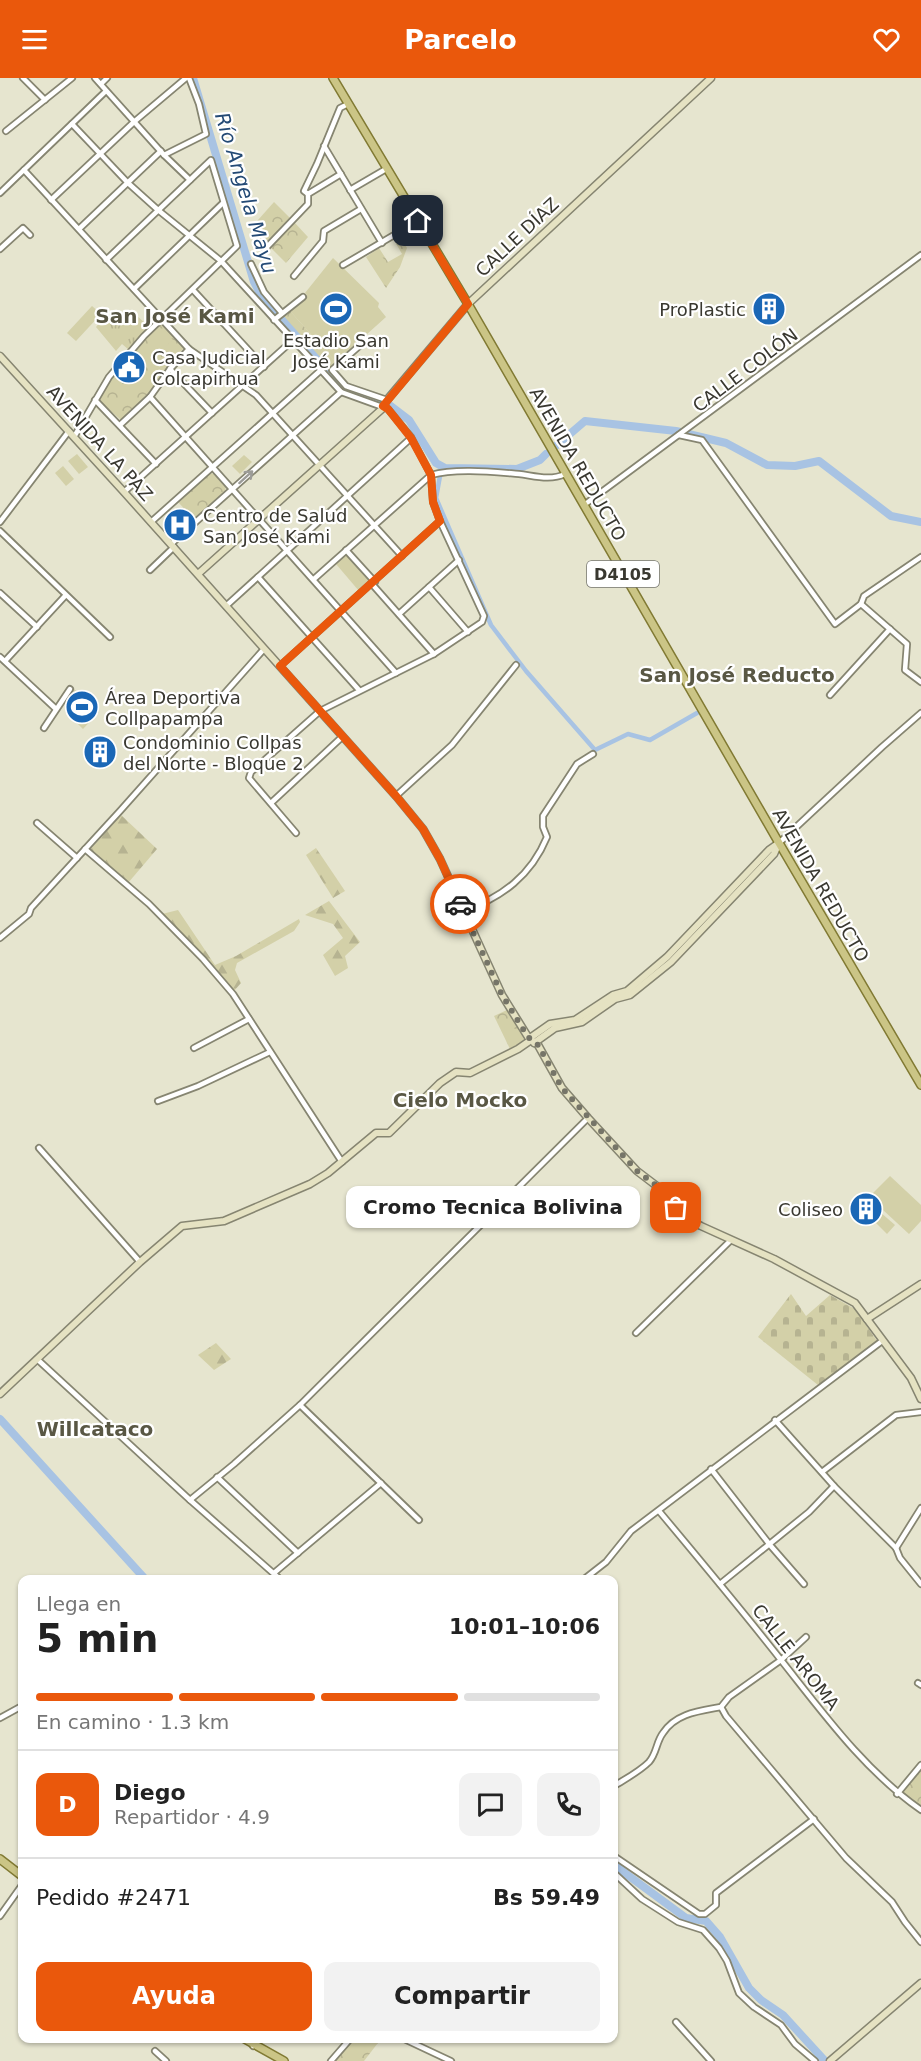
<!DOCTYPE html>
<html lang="es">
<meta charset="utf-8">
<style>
body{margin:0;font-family:"DejaVu Sans",sans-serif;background:#f2f2f2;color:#222;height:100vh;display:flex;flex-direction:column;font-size:22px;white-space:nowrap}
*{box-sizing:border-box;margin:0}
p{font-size:20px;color:#767676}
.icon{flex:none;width:33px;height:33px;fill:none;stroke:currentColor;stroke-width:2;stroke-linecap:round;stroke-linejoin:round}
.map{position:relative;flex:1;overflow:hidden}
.drawer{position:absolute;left:18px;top:1497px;width:600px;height:468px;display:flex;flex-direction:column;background:#fff;border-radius:12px;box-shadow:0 2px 4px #0004}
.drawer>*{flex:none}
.pin{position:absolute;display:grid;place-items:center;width:51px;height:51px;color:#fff;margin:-26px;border-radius:12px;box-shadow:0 3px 9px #0006}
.courier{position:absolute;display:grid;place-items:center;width:60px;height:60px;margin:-30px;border:4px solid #ea580c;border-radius:50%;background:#fff;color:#222;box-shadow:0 2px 8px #0007}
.bubble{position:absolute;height:42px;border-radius:12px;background:#fff;box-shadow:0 2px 4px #0004;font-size:20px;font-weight:700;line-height:42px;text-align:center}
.summary em{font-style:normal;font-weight:700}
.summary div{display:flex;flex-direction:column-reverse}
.summary{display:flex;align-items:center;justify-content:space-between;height:102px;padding:0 18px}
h1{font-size:39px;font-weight:700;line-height:45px}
.bar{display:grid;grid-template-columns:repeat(4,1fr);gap:9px 6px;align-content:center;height:72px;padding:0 18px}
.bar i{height:8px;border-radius:4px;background:#e0e0e0}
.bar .on{background:#ea580c}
.bar p{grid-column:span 4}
.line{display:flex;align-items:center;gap:15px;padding:0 18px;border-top:2px solid #e0e0e0}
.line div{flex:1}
.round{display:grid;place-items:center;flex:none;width:63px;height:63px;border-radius:12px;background:#f2f2f2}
.cta{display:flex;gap:12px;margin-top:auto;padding:12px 18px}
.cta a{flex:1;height:69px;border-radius:12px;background:#ea580c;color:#fff;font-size:24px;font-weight:700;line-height:69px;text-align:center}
.cta a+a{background:#f2f2f2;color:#222}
header{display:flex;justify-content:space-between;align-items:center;height:78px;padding:0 18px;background:#ea580c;color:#fff;font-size:27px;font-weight:700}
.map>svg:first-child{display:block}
.grass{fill:url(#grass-tufts)}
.forest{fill:url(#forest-firs)}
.cemetery{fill:url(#cemetery-stones)}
.park{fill:url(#park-crowns)}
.garden{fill:#d3d0a8}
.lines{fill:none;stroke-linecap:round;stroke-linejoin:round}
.canal{stroke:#a8c3e3;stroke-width:4.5}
.river{stroke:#a8c3e3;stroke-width:8}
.street-casing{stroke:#868571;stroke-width:8}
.secondary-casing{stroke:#868571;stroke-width:9}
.primary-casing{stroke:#817a33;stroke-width:10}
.street{stroke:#fff;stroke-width:4.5}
.secondary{stroke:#e5e2c2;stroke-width:6}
.primary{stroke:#cbc586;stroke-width:7}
.oneway{stroke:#9c9c98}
.done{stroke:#767568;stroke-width:6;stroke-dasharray:0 10.8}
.route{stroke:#ea580c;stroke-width:8}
.labels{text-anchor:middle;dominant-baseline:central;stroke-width:4.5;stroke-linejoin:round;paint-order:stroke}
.shield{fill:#fff;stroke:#74746e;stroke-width:1.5}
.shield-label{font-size:16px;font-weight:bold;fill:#393830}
.street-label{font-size:18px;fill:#393830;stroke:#fff}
.poi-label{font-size:18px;fill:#393830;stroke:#fff;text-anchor:start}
.water-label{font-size:20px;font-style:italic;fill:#244a75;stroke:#fff}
.neighbourhood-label{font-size:20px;font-weight:bold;fill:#595744;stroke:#fff}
</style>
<header><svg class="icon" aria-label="menu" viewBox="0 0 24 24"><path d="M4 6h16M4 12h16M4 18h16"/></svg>Parcelo<svg class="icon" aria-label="heart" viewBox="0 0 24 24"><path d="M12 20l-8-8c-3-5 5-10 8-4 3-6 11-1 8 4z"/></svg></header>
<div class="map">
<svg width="921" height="1983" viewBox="0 0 921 1983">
<defs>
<pattern id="grass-tufts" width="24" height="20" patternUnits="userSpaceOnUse" patternTransform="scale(1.5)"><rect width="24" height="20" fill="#d3d0a8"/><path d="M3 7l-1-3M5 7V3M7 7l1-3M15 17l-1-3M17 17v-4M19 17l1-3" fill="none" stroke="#b6b391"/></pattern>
<pattern id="forest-firs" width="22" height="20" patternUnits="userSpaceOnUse" patternTransform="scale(1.5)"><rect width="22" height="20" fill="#d3d0a8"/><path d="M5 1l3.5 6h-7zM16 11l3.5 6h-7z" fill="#b6b391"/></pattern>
<pattern id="cemetery-stones" width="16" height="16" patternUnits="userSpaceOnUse" patternTransform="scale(1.5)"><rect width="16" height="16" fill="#d3d0a8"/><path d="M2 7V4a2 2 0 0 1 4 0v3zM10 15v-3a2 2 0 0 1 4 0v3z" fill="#b6b391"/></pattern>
<pattern id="park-crowns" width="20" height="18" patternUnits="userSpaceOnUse" patternTransform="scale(1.5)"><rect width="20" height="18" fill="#d3d0a8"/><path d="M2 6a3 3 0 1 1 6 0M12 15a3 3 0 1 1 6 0" fill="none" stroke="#b6b391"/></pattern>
</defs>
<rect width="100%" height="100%" fill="#e6e5cf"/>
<path class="grass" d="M 131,232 L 149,249 L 129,272 L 122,266 L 116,273 L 96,249 L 101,243 Z"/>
<g class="forest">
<path d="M 121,737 L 157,771 L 128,805 L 89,773 Z"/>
<path d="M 316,770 L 345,813 L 333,820 L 306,777 Z"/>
<path d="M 329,823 L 360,864 L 345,878 L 348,890 L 335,898 L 323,877 L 343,860 L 333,846 L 305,837 Z"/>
<path d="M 178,832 L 215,887 L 236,878 L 299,841 L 300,844 L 294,853 L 237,885 L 235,892 L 241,905 L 234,913 L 202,877 L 162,836 Z"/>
<path d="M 216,1265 L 231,1281 L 214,1292 L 198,1277 Z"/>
</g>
<path class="cemetery" d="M 791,1216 L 806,1238 L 830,1217 L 855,1231 L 877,1263 L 818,1307 L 758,1259 Z"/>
<g class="park">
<path d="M 274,124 L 291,141 L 266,167 L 250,151 Z"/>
<path d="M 294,144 L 308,159 L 286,185 L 270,169 Z"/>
<path d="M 400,158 L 407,170 L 400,189 L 386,210 L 366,179 L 379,170 L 388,184 L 402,176 L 394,162 Z"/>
<path d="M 290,233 L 336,284 L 331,292 L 332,296 L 329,299 L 277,242 Z"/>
<path d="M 161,245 L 184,270 L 168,287 L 149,318 L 122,342 L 120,341 L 98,322 C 116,293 137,268 161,245 Z"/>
<path d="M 210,395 L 214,396 L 226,409 L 225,413 L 194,441 L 178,424 Z"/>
<path d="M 507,932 L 526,962 L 510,971 L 494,938 Z"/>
<path d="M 921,1691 L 921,1730 L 903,1716 L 903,1712 Z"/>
<path d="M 354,1961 L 381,1961 L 364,1983 L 334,1983 Z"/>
</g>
<g class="garden">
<path d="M 382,178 L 392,195 L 382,200 L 372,184 Z"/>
<path d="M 333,180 L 379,225 L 378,229 L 386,239 L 336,284 L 290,233 L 307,217 L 305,215 Z"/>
<path d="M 92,228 L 101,236 L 76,263 L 67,255 Z"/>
<path d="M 162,250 L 173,262 L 165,269 L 154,258 Z"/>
<path d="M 77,376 L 88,389 L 79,396 L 68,383 Z"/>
<path d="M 244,377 L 252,384 L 240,396 L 232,388 Z"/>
<path d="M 63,388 L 74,401 L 66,408 L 55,395 Z"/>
<path d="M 347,476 L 371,503 L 359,513 L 336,486 Z"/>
<path d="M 74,611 L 99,634 L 83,651 L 73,641 L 78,635 L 65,624 Z"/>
<path d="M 510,943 L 519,958 L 511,962 L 503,947 Z"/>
<path d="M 890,1098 L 921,1127 L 921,1143 L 909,1156 L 869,1119 Z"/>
<path d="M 864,1121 L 877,1133 L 868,1142 L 855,1130 Z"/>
<path d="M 880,1134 L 895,1147 L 887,1156 L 873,1142 Z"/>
<path d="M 356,1963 L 367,1971 L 359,1983 L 349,1983 L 345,1980 Z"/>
</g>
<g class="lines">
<path class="canal" d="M 440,398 L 436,420 L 439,427 L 491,547 L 526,593 L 595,672 L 628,656 L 650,662 L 697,635"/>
<g class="river">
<path d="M 193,0 L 254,204 L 263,221 L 275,235"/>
<path d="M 281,241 L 343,311 L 381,323"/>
<path d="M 388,326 L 409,342 L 436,385 L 445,390 L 517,391 L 540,382 L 546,376"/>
<path d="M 557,367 L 585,343 L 676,353 L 726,365 L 767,387 L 795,388 L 819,383 L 891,438 L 921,444"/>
<path d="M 0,1341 L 146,1502"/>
<path d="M 614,1787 L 686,1840 L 706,1843 L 720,1859 L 749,1910 L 761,1922 L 783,1937 L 825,1983"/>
</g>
<g class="street-casing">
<g id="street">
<path d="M 23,0 L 45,22"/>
<path d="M 95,0 L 164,77 L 190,102"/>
<path d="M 101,6 L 107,0"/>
<path d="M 72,46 L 128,105 L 158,132 L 221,183 L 341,314 L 388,331 L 411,359 L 431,397 L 433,424 L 440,443 L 484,538 L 482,544 L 434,576 L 320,633 L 251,694 L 249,700 L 296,755"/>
<path d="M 6,53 L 72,0"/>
<path d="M 324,68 L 382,165"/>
<path d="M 164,77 L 206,56 L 199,26 L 189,0"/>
<path d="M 24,92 L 189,271 L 256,317 L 402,478"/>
<path d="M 350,112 L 386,91"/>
<path d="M 0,115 L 106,13"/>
<path d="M 308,116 L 304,113 L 317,86 L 340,30 L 348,26"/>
<path d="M 51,122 L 135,43 L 186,0"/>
<path d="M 79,151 L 161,73"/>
<path d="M 0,171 L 23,150 L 30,157"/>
<path d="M 265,171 L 308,126 L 308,116 L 341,96"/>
<path d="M 251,186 L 264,214 L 282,235"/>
<path d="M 343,187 L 418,143"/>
<path d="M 294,198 L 323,163 L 324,153 L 361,131"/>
<path d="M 134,211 L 223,125"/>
<path d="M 193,212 L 264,289"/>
<path d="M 274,242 L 303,219"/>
<path d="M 366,262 L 332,292 L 346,308 L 387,322"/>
<path d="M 170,291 L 212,335"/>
<path d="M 150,319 L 396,595"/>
<path d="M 95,322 L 156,386"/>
<path d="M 120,347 L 150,319 L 170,291 L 189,271"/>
<path d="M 679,357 L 702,362 L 835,546 L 861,526 L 864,518 L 921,479"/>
<path d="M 74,359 L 109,299 L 144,258 L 237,168 L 211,82 L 106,182"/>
<path d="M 124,414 L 293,262"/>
<path d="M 584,427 L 921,177"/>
<path d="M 0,444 L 69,353"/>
<path d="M 151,444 L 321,292"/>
<path d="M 0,453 L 110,559"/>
<path d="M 171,466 L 341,314"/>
<path d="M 346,472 L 375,504"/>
<path d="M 150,492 L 174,469"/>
<path d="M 258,499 L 359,612"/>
<path d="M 314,501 L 431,397 C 456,390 493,394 519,396 C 535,398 550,403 565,396"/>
<path d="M 372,506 L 434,576"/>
<path d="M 429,509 L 468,554"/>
<path d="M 0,515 L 37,549"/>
<path d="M 861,526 L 907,566 L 905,592 L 921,604"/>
<path d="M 226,528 L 411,360"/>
<path d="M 399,536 L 459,482"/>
<path d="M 0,579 L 56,631"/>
<path d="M 5,583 L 65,518"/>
<path d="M 280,588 L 440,443"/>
<path d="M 830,617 L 890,551"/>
<path d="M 44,650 L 70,611"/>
<path d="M 396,718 L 452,667 L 516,587"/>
<path d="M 271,725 L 342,659"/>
<path d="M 37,745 L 77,780"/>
<path d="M 779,765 L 882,669 L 921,635"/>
<path d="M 85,771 L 149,826 L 203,881 L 233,916 L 342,1084"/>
<path d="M 464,833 C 502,819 531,798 547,759 L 543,749 L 543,738 L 577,686 L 593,676"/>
<path d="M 0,860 L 29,836 L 31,830 L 120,733 L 264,571"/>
<path d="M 194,970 L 249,941"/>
<path d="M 158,1023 L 198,1008 L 270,974"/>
<path d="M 39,1070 L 140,1184"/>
<path d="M 636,1255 L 731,1162"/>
<path d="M 37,1281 L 190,1422 L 281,1502"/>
<path d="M 300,1327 L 419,1442"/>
<path d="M 775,1342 L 834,1408 L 896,1470 L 900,1480 L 921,1506"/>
<path d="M 711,1391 L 770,1467 L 804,1506"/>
<path d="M 822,1394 L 896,1337 L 921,1334"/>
<path d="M 217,1399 L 298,1475"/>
<path d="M 190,1422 L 234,1386 L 300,1327 L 588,1040"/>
<path d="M 659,1433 C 700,1482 741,1531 781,1582 C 823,1635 865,1693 921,1732"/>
<path d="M 896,1470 L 921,1430"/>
<path d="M 274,1495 L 381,1405"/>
<path d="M 583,1502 L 606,1484 L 631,1453 L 882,1263"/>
<path d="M 720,1506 L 809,1434 L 834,1408"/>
<path d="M 918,1605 L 921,1607"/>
<path d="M 721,1629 L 726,1638 L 846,1780 L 892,1824 L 905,1844 L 921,1864"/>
<path d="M 0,1640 L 22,1628"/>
<path d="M 614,1708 C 625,1701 639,1694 649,1684 C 657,1675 656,1664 663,1655 C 676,1635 700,1633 721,1629 L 729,1619 L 781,1582 L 806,1559"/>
<path d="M 897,1716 L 921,1687"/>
<path d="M 614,1778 L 699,1836 L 705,1836 L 716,1827 L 716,1815 L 814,1741"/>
<path d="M 614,1795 L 642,1821 L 678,1844 L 703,1852 L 719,1870 L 727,1883 L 739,1915 L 754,1929 L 781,1947 L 795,1966 L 815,1983"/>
<path d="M 0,1838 L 22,1807"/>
<path d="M 676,1944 L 711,1983"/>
<path d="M 402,1960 L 451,1983"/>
<path d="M 253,1968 L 260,1960"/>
<path d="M 155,1973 L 166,1983"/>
<path d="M 331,1983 L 351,1960"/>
</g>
</g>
<g class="secondary-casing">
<g id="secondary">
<path d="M 0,278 L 124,414 L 396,718 L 423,751 L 440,781 L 502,917 L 528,959 L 538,967 L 562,1010 L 588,1040 L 637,1093 L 662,1112 L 685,1139 L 701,1148 L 774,1181 L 855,1225 L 911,1300 L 921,1321"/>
<path d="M 198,496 L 382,331 L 387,322 L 468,226 L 711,0"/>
<path d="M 530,960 L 550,946 L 575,942 L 613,917 L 627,913 L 667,879 L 769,772 L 779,765"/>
<path d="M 534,965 L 555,950 L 582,944 L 615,921 L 630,917 L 671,884 L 774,776 L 778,767"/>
<path d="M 867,1241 L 921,1206"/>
<path d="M 0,1316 L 140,1184 L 182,1148 L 224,1143 L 310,1106 L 328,1095 L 376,1055 L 389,1055 L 440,1005 L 456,994 L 470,995 L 518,971 L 531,962"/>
<path d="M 830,1983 L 921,1905"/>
</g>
</g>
<g class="primary-casing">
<g id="primary">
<path d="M 333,0 L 468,226 L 779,765 L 921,1007"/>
<path d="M 0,1781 L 22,1798"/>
<path d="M 243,1960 L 284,1983"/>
</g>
</g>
<use href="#street" class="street"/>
<use href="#secondary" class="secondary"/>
<use href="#primary" class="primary"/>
</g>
<defs><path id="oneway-shaft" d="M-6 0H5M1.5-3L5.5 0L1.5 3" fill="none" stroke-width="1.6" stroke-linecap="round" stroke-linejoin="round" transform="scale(1.5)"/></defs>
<use class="oneway" href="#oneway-shaft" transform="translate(246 399) rotate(-42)"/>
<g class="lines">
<path class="done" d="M 460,826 L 502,917 L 528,959 L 538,967 L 562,1010 L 637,1093 L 662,1112 L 676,1130"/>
<path class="route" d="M 418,143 L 468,226 L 383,328 L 388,331 L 411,360 L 431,397 L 433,424 L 440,443 L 280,588 L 396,718 L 423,751 L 440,781 L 460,826"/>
</g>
<defs>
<g id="stadium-disc" transform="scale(1.725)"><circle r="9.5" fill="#1a67b6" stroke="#fff"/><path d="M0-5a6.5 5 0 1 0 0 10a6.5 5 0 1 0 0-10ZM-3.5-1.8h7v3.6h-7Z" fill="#fff"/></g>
<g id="building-disc" transform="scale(1.725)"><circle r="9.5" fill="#1a67b6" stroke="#fff"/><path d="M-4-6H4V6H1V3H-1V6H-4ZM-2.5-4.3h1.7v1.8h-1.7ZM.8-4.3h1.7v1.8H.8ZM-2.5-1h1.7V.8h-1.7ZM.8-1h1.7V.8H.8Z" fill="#fff"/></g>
<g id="civic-disc" transform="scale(1.725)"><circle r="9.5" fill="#1a67b6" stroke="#fff"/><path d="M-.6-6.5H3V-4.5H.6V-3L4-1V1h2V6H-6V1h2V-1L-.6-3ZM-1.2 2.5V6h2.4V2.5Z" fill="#fff"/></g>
<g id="hospital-disc" transform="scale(1.725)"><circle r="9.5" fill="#1a67b6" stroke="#fff"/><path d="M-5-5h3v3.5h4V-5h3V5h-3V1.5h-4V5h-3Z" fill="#fff"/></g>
</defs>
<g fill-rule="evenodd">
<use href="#stadium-disc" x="336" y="231"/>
<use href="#building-disc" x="769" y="231"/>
<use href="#civic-disc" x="129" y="289"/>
<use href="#hospital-disc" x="180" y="447"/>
<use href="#stadium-disc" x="82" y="629"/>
<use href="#building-disc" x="100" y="674"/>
<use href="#building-disc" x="866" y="1131"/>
</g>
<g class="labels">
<rect class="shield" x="587" y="483" width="72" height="26" rx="4.5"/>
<g class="shield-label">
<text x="623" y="496">D4105</text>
</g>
<g class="street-label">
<text transform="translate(517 159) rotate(-43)">CALLE DÍAZ</text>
<text transform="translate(745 292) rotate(-37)">CALLE COLÓN</text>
<text transform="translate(100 365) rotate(48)">AVENIDA LA PAZ</text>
<text transform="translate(578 386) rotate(60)">AVENIDA REDUCTO</text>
<text transform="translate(821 807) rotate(60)">AVENIDA REDUCTO</text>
<text transform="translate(796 1579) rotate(52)">CALLE AROMA</text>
</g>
<g class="poi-label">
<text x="746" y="231" text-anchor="end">ProPlastic</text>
<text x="336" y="262" text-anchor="middle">Estadio San<tspan x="336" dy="21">José Kami</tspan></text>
<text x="152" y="279">Casa Judicial<tspan x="152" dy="21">Colcapirhua</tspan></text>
<text x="203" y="437">Centro de Salud<tspan x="203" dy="21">San José Kami</tspan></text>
<text x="105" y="619">Área Deportiva<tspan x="105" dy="21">Collpapampa</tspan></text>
<text x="123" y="664">Condominio Collpas<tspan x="123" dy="21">del Norte - Bloque 2</tspan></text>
<text x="843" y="1131" text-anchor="end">Coliseo</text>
</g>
<g class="water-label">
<text transform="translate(246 115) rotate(73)">Río Angela Mayu</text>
</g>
<g class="neighbourhood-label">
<text x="175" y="238">San José Kami</text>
<text x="737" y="597">San José Reducto</text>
<text x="460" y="1022">Cielo Mocko</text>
<text x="95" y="1351">Willcataco</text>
</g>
</g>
</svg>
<div class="pin" style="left:676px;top:1130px;background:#ea580c"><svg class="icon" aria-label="bag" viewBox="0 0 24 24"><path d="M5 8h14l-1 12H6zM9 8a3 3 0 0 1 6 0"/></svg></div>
<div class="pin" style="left:418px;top:143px;background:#1f2937"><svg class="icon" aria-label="home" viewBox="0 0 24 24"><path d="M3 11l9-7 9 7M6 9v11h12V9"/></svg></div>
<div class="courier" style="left:460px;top:826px"><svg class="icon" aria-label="car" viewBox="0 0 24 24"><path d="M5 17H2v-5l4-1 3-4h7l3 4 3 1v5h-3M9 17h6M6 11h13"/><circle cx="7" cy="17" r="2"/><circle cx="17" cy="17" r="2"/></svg></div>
<div class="bubble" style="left:346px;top:1108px;width:294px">Cromo Tecnica Bolivina</div>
<section class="drawer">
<div class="summary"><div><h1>5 min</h1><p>Llega en</p></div><em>10:01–10:06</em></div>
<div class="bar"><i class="on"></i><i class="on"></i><i class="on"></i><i></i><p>En camino · 1.3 km</p></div>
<div class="line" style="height:108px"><b class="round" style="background:#ea580c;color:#fff">D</b><div><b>Diego</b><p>Repartidor · 4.9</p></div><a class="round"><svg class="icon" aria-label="chat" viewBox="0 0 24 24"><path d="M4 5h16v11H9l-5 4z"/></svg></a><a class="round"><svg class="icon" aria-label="phone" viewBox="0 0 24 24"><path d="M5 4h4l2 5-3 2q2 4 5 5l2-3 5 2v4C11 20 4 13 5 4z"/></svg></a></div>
<div class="line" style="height:78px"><div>Pedido #2471</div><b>Bs 59.49</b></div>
<div class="cta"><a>Ayuda</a><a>Compartir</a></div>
</section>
</div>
